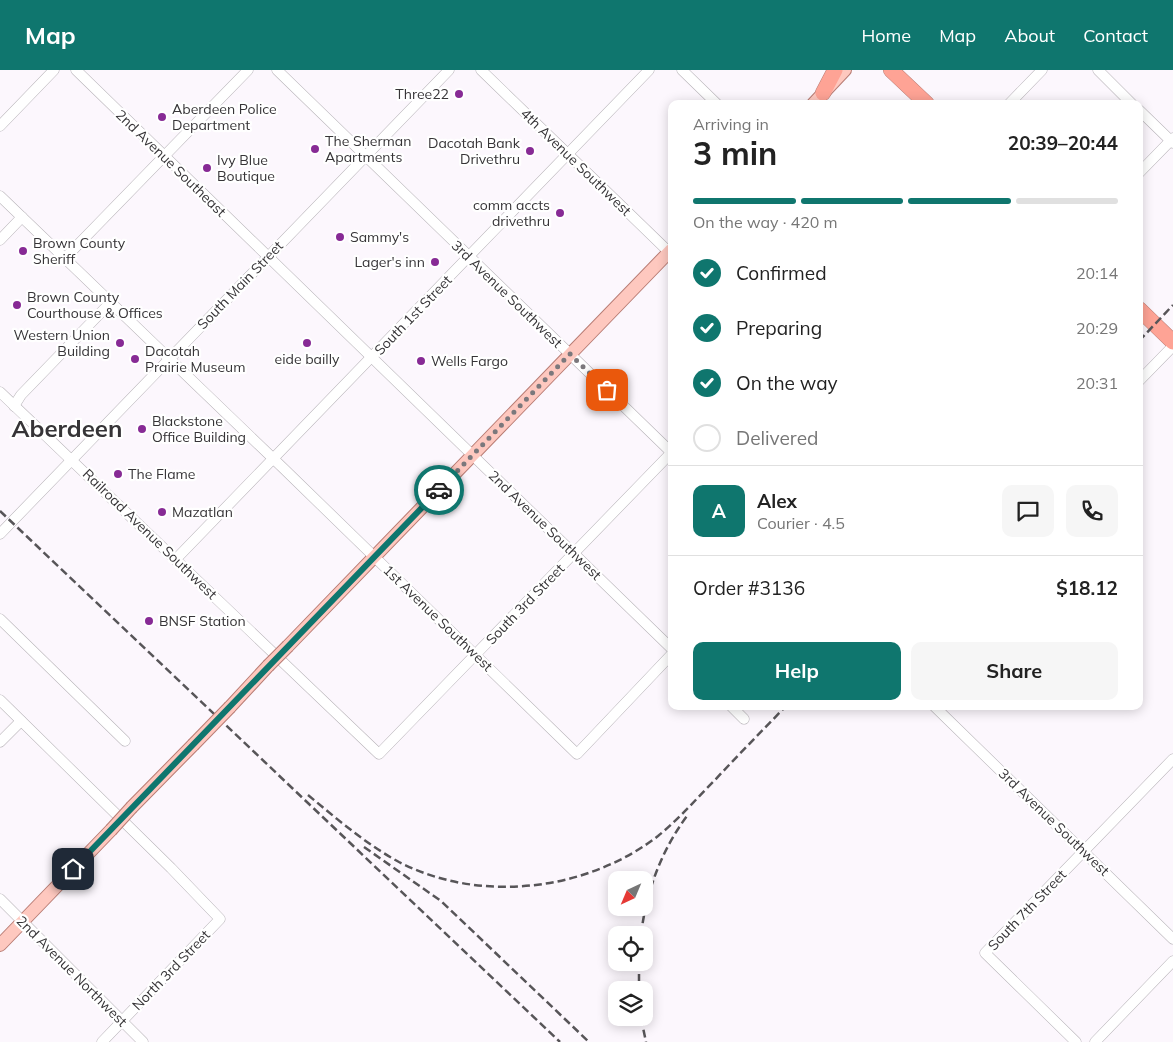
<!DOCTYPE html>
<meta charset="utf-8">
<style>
body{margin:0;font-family:Mulish,sans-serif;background:#f6f6f6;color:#222;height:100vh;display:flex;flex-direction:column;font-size:19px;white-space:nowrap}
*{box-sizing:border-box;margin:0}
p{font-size:16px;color:#767676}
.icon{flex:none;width:28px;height:28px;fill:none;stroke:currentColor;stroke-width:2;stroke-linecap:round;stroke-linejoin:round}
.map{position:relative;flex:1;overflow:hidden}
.panel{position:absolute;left:668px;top:30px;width:475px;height:610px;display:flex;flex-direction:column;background:#fff;border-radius:10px;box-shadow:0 2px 12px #0003}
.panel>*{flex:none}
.needle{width:32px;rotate:224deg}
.tools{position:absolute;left:608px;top:801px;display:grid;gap:10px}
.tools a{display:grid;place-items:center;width:45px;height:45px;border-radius:10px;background:#fff;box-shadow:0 2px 12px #0003;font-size:25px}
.pin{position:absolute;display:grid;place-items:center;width:42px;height:42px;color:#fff;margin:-21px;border-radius:10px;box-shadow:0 2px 8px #0006}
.courier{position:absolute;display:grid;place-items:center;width:50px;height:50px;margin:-25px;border:4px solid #0f766e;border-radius:50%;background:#fff;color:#222;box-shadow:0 1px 6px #0007}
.head em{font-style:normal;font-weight:700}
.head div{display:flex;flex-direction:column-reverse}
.head{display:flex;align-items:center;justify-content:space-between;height:85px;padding:0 25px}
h1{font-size:32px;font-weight:700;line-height:38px}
.bar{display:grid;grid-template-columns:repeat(4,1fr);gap:8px 5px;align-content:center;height:60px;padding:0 25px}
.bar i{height:6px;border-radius:4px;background:#e0e0e0}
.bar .on{background:#0f766e}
.bar p{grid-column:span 4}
.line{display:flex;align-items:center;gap:12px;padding:0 25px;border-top:1px solid #e0e0e0}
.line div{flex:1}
.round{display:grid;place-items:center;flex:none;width:52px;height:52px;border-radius:10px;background:#f6f6f6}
ol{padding:0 25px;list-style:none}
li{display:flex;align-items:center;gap:15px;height:55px}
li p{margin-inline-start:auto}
li .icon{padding:5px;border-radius:50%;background:#0f766e;color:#fff;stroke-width:4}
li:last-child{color:#767676}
li i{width:28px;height:28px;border:2px solid #e0e0e0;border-radius:50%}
.button{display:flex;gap:10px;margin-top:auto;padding:10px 25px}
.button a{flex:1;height:58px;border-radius:10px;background:#0f766e;color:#fff;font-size:20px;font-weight:700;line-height:58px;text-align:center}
.button a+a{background:#f6f6f6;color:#222}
header{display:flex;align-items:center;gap:30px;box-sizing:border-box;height:70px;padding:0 25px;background:#0f766e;color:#fff}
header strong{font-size:24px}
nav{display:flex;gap:28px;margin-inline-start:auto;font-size:18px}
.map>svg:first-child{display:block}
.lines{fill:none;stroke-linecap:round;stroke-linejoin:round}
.minor-casing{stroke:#b6b2b7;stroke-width:11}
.major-casing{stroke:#b87c74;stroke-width:14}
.highway-casing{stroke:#b87c74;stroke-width:16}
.minor{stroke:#fff;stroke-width:10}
.major{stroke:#fec8bf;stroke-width:12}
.highway{stroke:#fea395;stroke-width:15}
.rail{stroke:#575558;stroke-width:2.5;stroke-dasharray:8 4;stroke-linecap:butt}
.major-bridge-casing{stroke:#b87c74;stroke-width:14;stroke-linecap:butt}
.major-bridge{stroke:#fec8bf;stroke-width:12}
.done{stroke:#7b787c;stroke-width:5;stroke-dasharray:0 9}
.route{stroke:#0f766e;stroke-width:6}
.poi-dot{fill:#872a95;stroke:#fff;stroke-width:2}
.labels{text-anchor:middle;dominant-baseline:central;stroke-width:4.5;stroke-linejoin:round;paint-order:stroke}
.poi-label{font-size:14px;fill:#363437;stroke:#fff;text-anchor:start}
.street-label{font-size:14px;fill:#363437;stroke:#fff}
.town-label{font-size:24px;font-weight:bold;fill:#363437;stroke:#fff}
</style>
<header>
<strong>Map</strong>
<nav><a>Home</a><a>Map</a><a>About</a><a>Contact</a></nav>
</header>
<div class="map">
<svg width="1173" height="972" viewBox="0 0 1173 972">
<rect width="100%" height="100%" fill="#fcf7fd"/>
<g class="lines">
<g class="minor-casing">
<g id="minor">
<path d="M 76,0 L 671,578"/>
<path d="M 277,0 L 671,382"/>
<path d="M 481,0 L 671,184"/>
<path d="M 682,0 L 717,34"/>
<path d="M 1098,0 L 1132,34"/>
<path d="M 1009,34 L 1042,0"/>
<path d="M 1139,40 L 1173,73"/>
<path d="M 0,56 L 54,0"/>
<path d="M 1139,103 L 1173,68"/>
<path d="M 0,126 L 282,397 L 577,684 L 671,585"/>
<path d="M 0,170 L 22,147"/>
<path d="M 65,188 L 248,0"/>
<path d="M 1139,311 L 1173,276"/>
<path d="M 0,322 L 379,684 L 671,383"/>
<path d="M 14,336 L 21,325 L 111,232"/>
<path d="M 0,464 L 449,0"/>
<path d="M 176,489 L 649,0"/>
<path d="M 0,549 L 125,671"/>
<path d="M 0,630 L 171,798 L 220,849 L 102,972"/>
<path d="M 731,636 L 744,649"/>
<path d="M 934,636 L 1173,869"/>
<path d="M 0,672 L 21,651"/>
<path d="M 0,829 L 143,972"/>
<path d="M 1076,972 L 985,883 L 1173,689"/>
<path d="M 1095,972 L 1173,891"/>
</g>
</g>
<g class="major-casing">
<g id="major">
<path d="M 813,34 L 845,0"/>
<path d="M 288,576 L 671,180"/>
<path d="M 230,637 L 268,596"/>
<path d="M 132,737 L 193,675"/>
<path d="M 0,875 L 111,760"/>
</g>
</g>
<g class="highway-casing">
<g id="highway">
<path d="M 891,0 L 927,34"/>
<path d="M 823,23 L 835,0"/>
<path d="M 1139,239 L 1173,272"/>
</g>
</g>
<use href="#minor" class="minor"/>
<use href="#major" class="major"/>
<use href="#highway" class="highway"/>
<g class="rail">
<path d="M 1139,271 L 1173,235"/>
<path d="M 0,441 L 560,972"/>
<path d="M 308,725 C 337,749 366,774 399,792 C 480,834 587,821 658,766 C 679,749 696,729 715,710 C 738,685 762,661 786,636"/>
<path d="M 364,777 L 441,831 L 589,972"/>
<path d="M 641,865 C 646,822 661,781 687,746"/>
<path d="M 639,892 L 639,920"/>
<path d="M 641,948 L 646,972"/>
</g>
<g class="major-bridge-casing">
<g id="major-bridge">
<path d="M 268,596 L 288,576"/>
<path d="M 193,675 L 230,637"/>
<path d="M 111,760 L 132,737"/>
</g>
</g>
<use href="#major-bridge" class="major-bridge"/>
</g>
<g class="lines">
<path class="done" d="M 439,420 L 570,284 L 607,320"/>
<path class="route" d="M 73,799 L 439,420"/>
</g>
<g class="poi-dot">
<circle cx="459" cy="24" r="5"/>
<circle cx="162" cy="47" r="5"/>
<circle cx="315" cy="79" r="5"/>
<circle cx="530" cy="81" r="5"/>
<circle cx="207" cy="98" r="5"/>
<circle cx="560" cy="143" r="5"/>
<circle cx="340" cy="167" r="5"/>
<circle cx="23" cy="181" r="5"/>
<circle cx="435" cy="192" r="5"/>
<circle cx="17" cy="235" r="5"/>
<circle cx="120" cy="273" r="5"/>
<circle cx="307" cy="273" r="5"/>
<circle cx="135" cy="289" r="5"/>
<circle cx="421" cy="291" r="5"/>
<circle cx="142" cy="359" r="5"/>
<circle cx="118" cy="404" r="5"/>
<circle cx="162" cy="442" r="5"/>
<circle cx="149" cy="551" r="5"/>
</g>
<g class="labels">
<g class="poi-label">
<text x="449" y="24" text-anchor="end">Three22</text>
<text x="172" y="39">Aberdeen Police<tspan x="172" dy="16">Department</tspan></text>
<text x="325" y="71">The Sherman<tspan x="325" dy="16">Apartments</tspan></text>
<text x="520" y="73" text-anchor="end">Dacotah Bank<tspan x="520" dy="16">Drivethru</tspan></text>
<text x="217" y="90">Ivy Blue<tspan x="217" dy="16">Boutique</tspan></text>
<text x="550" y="135" text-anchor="end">comm accts<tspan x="550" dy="16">drivethru</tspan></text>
<text x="350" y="167">Sammy's</text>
<text x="33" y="173">Brown County<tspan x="33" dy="16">Sheriff</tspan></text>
<text x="425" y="192" text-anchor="end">Lager's inn</text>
<text x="27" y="227">Brown County<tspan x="27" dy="16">Courthouse &amp; Offices</tspan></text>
<text x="110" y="265" text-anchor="end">Western Union<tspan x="110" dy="16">Building</tspan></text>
<text x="145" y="281">Dacotah<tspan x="145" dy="16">Prairie Museum</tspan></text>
<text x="307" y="289" text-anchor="middle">eide bailly</text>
<text x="431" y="291">Wells Fargo</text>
<text x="152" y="351">Blackstone<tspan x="152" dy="16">Office Building</tspan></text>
<text x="128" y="404">The Flame</text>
<text x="172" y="442">Mazatlan</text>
<text x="159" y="551">BNSF Station</text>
</g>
<g class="street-label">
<text transform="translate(576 92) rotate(44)">4th Avenue Southwest</text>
<text transform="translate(171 93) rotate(44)">2nd Avenue Southeast</text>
<text transform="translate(240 215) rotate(-46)">South Main Street</text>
<text transform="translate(507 224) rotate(44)">3rd Avenue Southwest</text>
<text transform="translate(413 245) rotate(-46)">South 1st Street</text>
<text transform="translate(545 455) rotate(44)">2nd Avenue Southwest</text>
<text transform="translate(150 464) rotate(44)">Railroad Avenue Southwest</text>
<text transform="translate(525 534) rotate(-46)">South 3rd Street</text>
<text transform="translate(438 548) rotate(44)">1st Avenue Southwest</text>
<text transform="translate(1054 752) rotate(44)">3rd Avenue Southwest</text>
<text transform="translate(1027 840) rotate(-46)">South 7th Street</text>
<text transform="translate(171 900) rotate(-46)">North 3rd Street</text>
<text transform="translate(72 901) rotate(45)">2nd Avenue Northwest</text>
</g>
<g class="town-label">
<text x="67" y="358">Aberdeen</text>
</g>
</g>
</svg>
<div class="tools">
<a><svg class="needle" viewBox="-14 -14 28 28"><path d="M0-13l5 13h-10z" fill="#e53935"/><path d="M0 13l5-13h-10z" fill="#767676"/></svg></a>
<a><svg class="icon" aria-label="locate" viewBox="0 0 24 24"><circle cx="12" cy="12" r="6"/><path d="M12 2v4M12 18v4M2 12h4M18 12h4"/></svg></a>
<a><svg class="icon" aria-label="layers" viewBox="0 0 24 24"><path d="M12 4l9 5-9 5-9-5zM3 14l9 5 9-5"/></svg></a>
</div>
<div class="pin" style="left:607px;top:320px;background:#ea580c"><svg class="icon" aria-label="bag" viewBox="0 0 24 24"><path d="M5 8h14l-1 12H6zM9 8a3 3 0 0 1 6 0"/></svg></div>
<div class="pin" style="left:73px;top:799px;background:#1f2937"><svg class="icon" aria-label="home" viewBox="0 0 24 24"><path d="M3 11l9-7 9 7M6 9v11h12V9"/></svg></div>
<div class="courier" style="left:439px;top:420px"><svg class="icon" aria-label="car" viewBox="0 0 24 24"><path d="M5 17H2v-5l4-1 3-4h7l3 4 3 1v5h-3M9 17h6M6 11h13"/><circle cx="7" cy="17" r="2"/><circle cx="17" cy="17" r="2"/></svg></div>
<section class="panel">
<div class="head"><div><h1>3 min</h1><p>Arriving in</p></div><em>20:39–20:44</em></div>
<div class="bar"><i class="on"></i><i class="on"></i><i class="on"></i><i></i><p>On the way · 420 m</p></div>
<ol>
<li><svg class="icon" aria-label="check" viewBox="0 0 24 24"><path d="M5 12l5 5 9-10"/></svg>Confirmed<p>20:14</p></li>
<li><svg class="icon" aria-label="check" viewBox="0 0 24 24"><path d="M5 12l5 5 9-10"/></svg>Preparing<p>20:29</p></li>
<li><svg class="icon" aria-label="check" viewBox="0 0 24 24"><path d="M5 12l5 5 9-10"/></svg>On the way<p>20:31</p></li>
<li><i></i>Delivered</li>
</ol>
<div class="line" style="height:90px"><b class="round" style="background:#0f766e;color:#fff">A</b><div><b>Alex</b><p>Courier · 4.5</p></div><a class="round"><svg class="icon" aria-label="chat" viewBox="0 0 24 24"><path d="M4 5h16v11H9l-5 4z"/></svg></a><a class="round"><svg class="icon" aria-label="phone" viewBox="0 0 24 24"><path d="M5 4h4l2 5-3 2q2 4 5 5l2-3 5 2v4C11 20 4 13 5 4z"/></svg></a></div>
<div class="line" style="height:65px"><div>Order #3136</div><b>$18.12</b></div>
<div class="button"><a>Help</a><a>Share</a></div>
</section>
</div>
